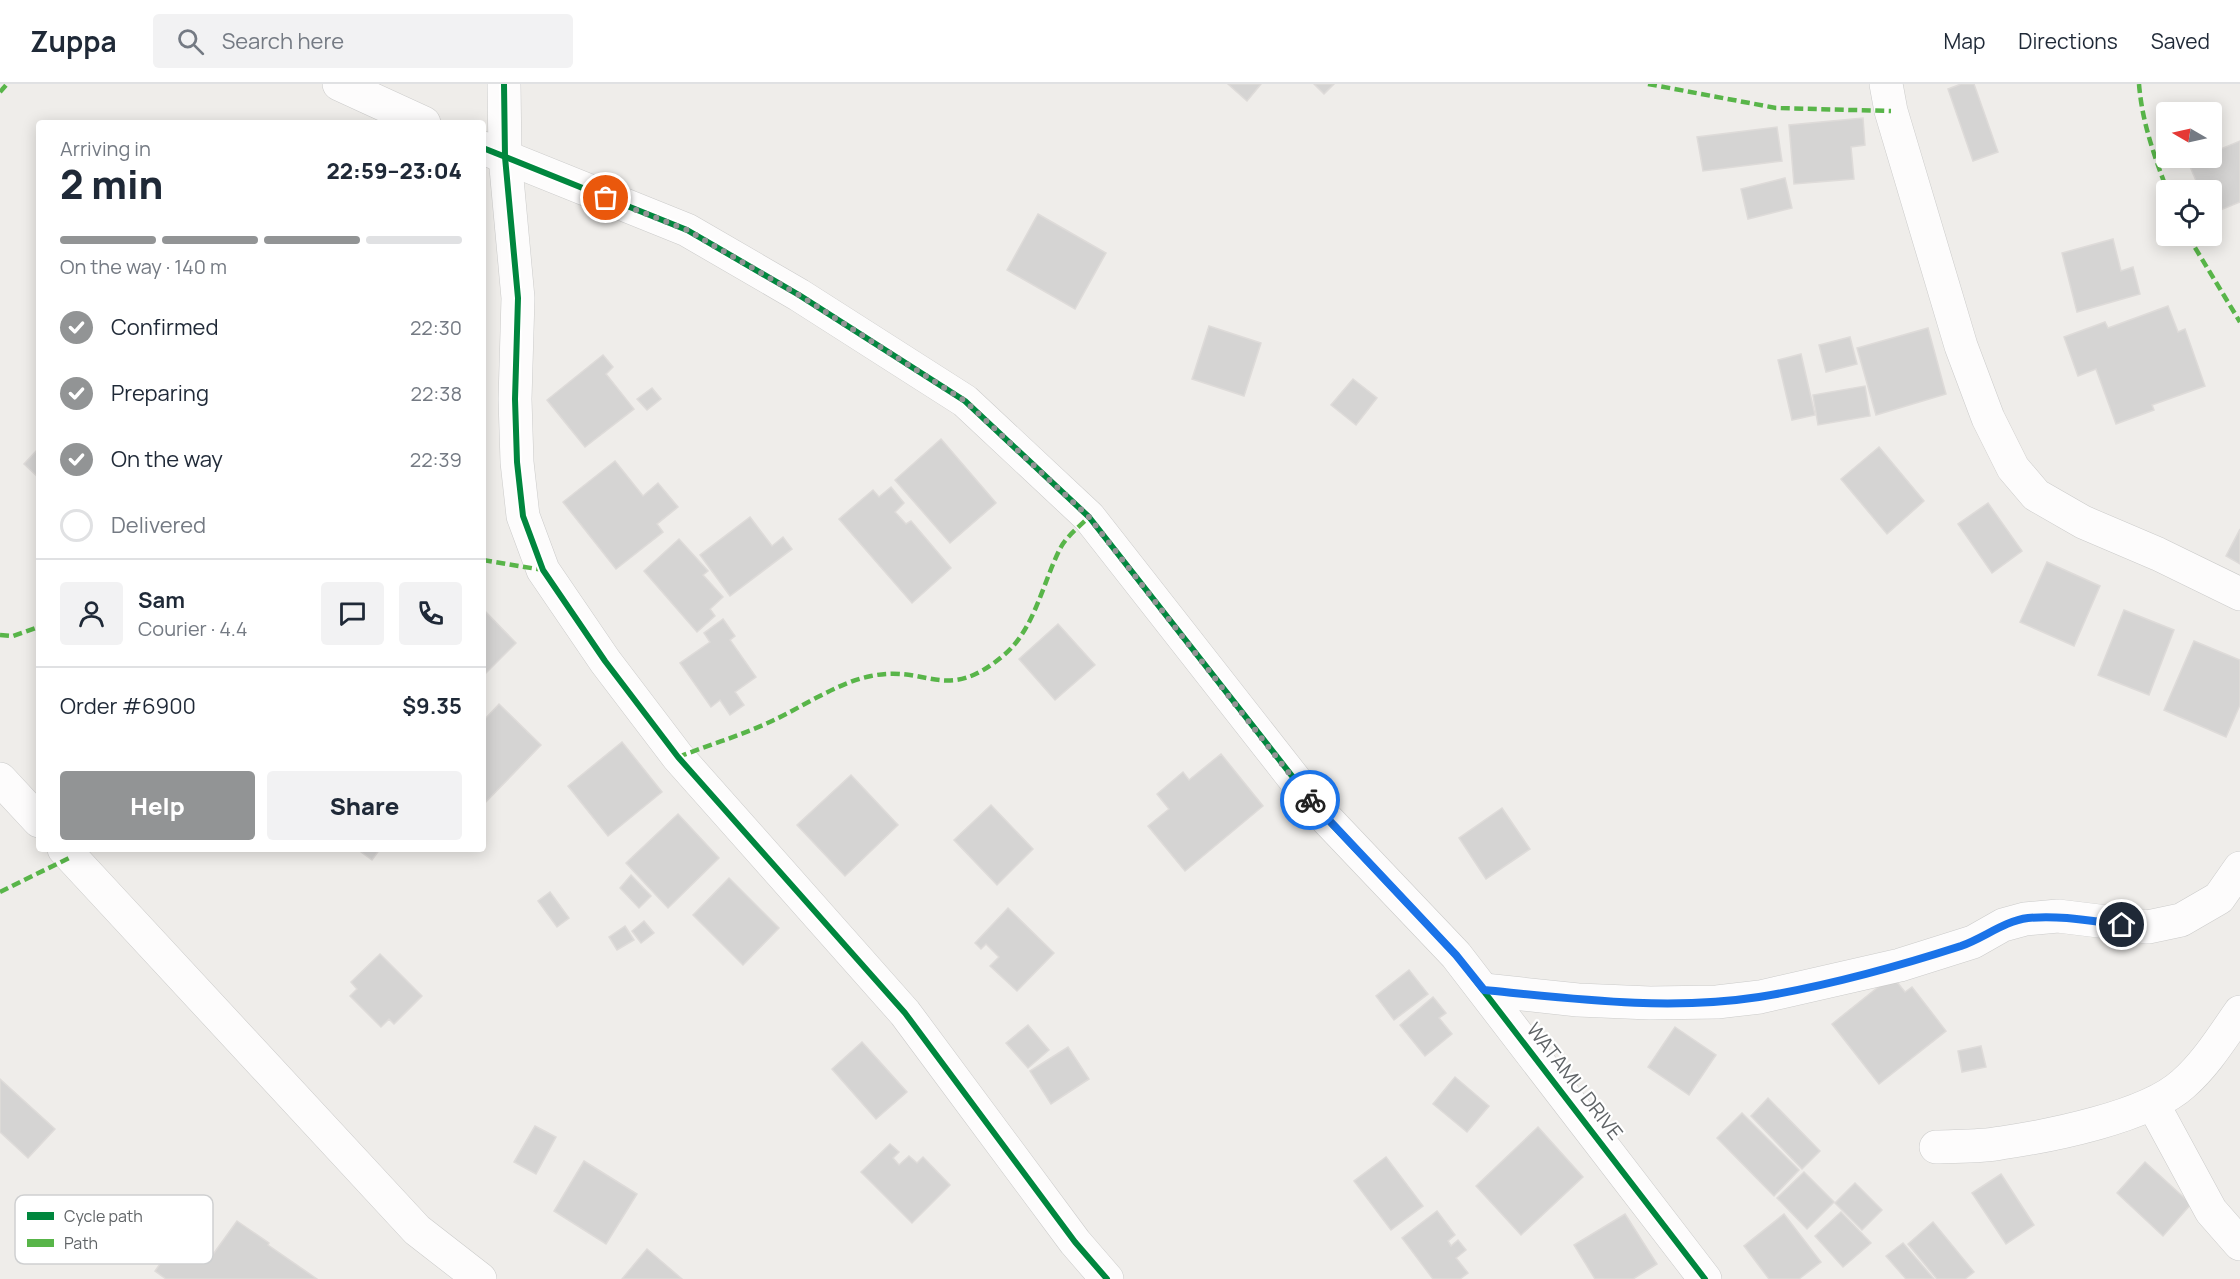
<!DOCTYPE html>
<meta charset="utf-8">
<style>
body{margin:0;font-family:Manrope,sans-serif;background:#f2f2f3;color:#1f2937;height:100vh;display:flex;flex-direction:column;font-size:22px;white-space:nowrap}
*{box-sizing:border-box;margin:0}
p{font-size:20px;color:#747a83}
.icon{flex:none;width:33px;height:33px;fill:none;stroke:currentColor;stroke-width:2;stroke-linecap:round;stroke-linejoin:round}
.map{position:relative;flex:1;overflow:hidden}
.side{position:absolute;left:36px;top:36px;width:450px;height:732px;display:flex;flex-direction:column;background:#fff;border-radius:6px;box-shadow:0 3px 15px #0003}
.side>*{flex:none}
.needle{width:39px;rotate:279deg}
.buttons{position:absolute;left:2156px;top:18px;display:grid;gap:12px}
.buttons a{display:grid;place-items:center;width:66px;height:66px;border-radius:6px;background:#fff;box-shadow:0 3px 15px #0003;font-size:30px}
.pin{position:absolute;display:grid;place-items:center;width:51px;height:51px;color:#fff;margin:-26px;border:3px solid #fff;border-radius:50%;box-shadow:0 2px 6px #0007}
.courier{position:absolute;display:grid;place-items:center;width:60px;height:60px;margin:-30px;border:4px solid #1a73e8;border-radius:50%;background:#fff;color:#222;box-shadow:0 2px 8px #0007}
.headline em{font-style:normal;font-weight:800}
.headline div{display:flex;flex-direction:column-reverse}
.headline{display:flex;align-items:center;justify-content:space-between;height:102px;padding:0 24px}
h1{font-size:39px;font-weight:800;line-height:45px}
.bar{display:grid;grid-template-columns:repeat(4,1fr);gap:9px 6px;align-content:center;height:72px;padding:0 24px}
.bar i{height:8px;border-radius:4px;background:#e0e1e3}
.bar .current{background:#929495}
.bar p{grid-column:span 4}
.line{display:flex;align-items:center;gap:15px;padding:0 24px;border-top:2px solid #e0e1e3}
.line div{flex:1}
.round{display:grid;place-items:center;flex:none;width:63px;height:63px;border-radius:6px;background:#f2f2f3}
ol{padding:0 24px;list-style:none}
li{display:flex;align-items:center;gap:18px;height:66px}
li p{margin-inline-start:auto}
li .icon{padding:6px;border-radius:50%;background:#929495;color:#fff;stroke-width:4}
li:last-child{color:#747a83}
li i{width:33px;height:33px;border:3px solid #e0e1e3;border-radius:50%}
.primary-button{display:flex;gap:12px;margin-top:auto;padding:12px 24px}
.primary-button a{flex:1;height:69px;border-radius:6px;background:#929495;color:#fff;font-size:24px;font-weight:800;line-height:69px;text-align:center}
.primary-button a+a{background:#f2f2f3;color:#1f2937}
header{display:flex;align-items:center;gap:36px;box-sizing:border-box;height:84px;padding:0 30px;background:#fff;border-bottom:2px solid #e0e1e3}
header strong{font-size:28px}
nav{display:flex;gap:33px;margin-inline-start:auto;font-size:21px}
.search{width:420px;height:54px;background:#f2f2f3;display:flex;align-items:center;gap:15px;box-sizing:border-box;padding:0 21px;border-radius:6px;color:#747a83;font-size:22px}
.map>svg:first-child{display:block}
.building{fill:#d5d4d3;stroke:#dedbd9;stroke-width:1.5}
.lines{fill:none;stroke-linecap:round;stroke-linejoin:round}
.street-casing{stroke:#cbcbca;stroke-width:34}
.street{stroke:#fdfcfc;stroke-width:33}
.quiet{stroke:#58b549;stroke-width:4.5;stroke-dasharray:9 4.5;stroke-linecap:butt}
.cycleway-casing{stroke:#fff;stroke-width:10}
.cycleway{stroke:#00873e;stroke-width:6}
.done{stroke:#929495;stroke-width:6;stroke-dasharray:0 10.8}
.route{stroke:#1a73e8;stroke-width:8}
.labels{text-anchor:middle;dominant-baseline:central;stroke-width:4.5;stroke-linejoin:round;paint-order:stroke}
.street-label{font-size:20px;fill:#606467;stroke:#fff}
.key{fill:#fff;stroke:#cfd0d1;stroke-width:1.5}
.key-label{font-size:16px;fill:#606467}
</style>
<header>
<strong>Zuppa</strong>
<div class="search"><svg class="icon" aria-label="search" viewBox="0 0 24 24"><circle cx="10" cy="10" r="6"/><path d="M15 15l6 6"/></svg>Search here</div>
<nav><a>Map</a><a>Directions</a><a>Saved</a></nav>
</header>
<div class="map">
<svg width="2240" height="1195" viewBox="0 0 2240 1195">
<rect width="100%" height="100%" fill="#efedea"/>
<g class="building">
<path d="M 1228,0 L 1261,0 L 1247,17 Z"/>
<path d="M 1314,0 L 1334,0 L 1324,10 Z"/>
<path d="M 1961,0 L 1974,0 L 1998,68 L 1973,77 L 1948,5 Z"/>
<path d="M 1863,34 L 1865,61 L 1851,63 L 1854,95 L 1794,100 L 1789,41 Z"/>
<path d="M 1777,43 L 1782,77 L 1703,87 L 1697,53 Z"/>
<path d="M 2240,57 L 2240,118 L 2211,130 L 2211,106 L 2200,106 L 2188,78 L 2199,74 L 2211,74 L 2211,69 Z"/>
<path d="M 1785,94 L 1792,124 L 1748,135 L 1741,105 Z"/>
<path d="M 1038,130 L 1106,169 L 1075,225 L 1007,186 Z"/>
<path d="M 2113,155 L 2121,187 L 2133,183 L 2140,210 L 2077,228 L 2062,169 Z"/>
<path d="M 2168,222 L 2178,248 L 2185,245 L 2205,302 L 2152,321 L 2154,326 L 2116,340 L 2096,285 L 2078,292 L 2064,253 L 2105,238 L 2108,244 Z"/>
<path d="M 1209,242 L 1261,259 L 1244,312 L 1192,295 Z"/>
<path d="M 1928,244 L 1946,310 L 1876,331 L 1857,264 Z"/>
<path d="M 1850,253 L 1857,280 L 1826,288 L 1819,261 Z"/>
<path d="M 1801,270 L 1815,331 L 1792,336 L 1778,276 Z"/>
<path d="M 603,271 L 613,283 L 606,290 L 634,325 L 585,363 L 547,316 Z"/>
<path d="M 1353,295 L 1377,314 L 1356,341 L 1331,321 Z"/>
<path d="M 1865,302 L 1870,332 L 1818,341 L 1813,311 Z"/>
<path d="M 652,304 L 661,315 L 647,326 L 637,315 Z"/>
<path d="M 941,355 L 996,419 L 950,459 L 895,396 Z"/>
<path d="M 1879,363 L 1924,417 L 1887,450 L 1841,395 Z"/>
<path d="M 39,364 L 39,394 L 24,380 Z"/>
<path d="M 615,377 L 643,412 L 658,399 L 678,423 L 657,440 L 663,448 L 616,485 L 563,418 Z"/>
<path d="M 891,403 L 904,419 L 895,428 L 906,440 L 911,437 L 951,484 L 912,519 L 839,435 L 873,406 L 879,413 Z"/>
<path d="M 1988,419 L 2022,467 L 1992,489 L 1958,440 Z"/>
<path d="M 750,433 L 772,462 L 783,453 L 792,465 L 730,512 L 700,471 Z"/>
<path d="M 2240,445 L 2240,480 L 2226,472 Z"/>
<path d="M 679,455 L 708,487 L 703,491 L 723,513 L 710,525 L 715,532 L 697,548 L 644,487 Z"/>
<path d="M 2047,478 L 2100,502 L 2074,562 L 2020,538 Z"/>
<path d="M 483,525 L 516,559 L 483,592 Z"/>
<path d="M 2124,526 L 2174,546 L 2149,611 L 2098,591 Z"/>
<path d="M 723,535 L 735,552 L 730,556 L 756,593 L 735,608 L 744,621 L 730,631 L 720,616 L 711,623 L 680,579 L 710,558 L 704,549 Z"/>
<path d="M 1058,540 L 1095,581 L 1055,616 L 1019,575 Z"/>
<path d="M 2194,557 L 2240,576 L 2240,621 L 2226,653 L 2164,626 Z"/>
<path d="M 499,620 L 541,661 L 483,721 L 483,637 Z"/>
<path d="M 622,658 L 662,708 L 608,752 L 568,702 Z"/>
<path d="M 1221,670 L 1263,722 L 1185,787 L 1148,742 L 1169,725 L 1157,710 L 1183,688 L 1189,696 Z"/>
<path d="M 851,691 L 898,741 L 845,792 L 797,741 Z"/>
<path d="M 991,721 L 1033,765 L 997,801 L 954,756 Z"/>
<path d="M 1502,724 L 1530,765 L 1486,795 L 1459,754 Z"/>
<path d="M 678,730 L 719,774 L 668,824 L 626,779 Z"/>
<path d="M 357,765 L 380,765 L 372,776 Z"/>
<path d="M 631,791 L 651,812 L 639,824 L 620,804 Z"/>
<path d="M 729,794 L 779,844 L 743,881 L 693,831 Z"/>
<path d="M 550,808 L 569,834 L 557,843 L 538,817 Z"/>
<path d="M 1008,824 L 1054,869 L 1017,907 L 990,882 L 999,873 L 986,860 L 981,865 L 975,859 Z"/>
<path d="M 644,837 L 654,849 L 641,859 L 632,847 Z"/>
<path d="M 625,842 L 634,856 L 617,866 L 609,853 Z"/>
<path d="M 380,870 L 422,912 L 394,940 L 389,935 L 381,943 L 350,912 L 357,905 L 351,898 Z"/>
<path d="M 1409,886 L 1428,910 L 1394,936 L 1376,912 Z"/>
<path d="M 1892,892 L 1905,908 L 1912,903 L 1946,947 L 1879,1000 L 1832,940 Z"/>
<path d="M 1433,913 L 1446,929 L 1439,934 L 1452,950 L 1425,972 L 1400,941 Z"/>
<path d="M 1028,941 L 1049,966 L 1028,984 L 1006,959 Z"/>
<path d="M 1675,943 L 1716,971 L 1689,1011 L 1648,983 Z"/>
<path d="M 862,958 L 907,1008 L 876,1035 L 832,985 Z"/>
<path d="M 1981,962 L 1986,983 L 1962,988 L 1958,967 Z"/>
<path d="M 1068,963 L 1089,995 L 1051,1020 L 1030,987 Z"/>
<path d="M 1455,993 L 1489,1022 L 1467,1048 L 1433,1020 Z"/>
<path d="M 0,995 L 55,1045 L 28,1074 L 0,1048 Z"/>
<path d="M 1768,1014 L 1820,1067 L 1802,1085 L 1751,1032 Z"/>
<path d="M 1742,1029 L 1799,1086 L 1774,1112 L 1717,1054 Z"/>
<path d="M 535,1042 L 556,1053 L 536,1090 L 514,1078 Z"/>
<path d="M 1538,1043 L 1583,1093 L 1521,1151 L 1476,1102 Z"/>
<path d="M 890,1060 L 899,1068 L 893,1074 L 899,1081 L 909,1072 L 917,1079 L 923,1073 L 950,1101 L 912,1139 L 861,1088 Z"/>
<path d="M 1386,1073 L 1423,1122 L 1391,1146 L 1354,1097 Z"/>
<path d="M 584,1077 L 637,1110 L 606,1160 L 554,1127 Z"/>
<path d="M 2145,1078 L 2191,1120 L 2163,1152 L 2117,1109 Z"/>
<path d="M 1804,1088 L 1834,1118 L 1807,1145 L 1777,1114 Z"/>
<path d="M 2001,1090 L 2034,1141 L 2006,1160 L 1972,1109 Z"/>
<path d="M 1855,1099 L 1882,1126 L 1862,1146 L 1835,1119 Z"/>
<path d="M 1437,1127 L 1455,1151 L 1448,1157 L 1451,1162 L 1458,1156 L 1466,1166 L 1456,1174 L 1468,1189 L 1460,1195 L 1433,1195 L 1402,1154 Z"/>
<path d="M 1841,1128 L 1871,1159 L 1843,1183 L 1815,1152 Z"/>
<path d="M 1625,1130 L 1657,1180 L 1633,1195 L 1595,1195 L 1574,1161 Z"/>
<path d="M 1784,1130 L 1821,1178 L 1799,1195 L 1769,1195 L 1744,1162 Z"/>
<path d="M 237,1137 L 269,1159 L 268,1161 L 317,1195 L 166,1195 L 155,1187 L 183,1147 L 214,1169 Z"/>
<path d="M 1933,1138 L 1974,1188 L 1965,1195 L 1937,1195 L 1908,1160 Z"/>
<path d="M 1903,1159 L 1934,1195 L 1906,1195 L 1886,1172 Z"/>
<path d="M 647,1165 L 682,1195 L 622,1195 Z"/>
</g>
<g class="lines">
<g class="street-casing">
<g id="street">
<path d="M 339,0 L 424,39"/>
<path d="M 504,0 L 505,73 L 518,214 L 515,315 L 517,378 L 523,432 L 543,486 L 605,577 L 678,673 L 905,929 L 1075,1158 L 1107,1195"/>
<path d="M 1886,0 L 1891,27 L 1961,262 L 1988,334 L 2013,384 L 2036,411 L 2083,438 L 2158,470 L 2240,510"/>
<path d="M 483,64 L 687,146 L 799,211 L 965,317 L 1089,433 L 1321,729 L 1456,871 L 1705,1195"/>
<path d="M 0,695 L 39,737"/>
<path d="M 64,765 L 417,1146 L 480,1195"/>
<path d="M 1484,906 L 1578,916 L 1650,919 L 1717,918 L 1760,913 L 1900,881 L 1973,858 L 2003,841 L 2025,835 L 2058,832 L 2148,843 L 2181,836 L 2219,814 L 2240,784"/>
<path d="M 2153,1020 L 2211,1127 L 2240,1160"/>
<path d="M 1936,1063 C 1957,1062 1980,1063 2001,1059 C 2049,1052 2147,1033 2183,1000 C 2206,980 2223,952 2240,928"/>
</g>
</g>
<use href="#street" class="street"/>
<g class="quiet">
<path d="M 1648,0 L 1776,24 L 1891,27"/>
<path d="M 2139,0 C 2142,38 2154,71 2167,106"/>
<path d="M 0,8 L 7,0"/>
<path d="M 2188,152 L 2240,238"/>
<path d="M 483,476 L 543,486"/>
<path d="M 0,551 L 13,552 L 39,543"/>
<path d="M 678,673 C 709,661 742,651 772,637 C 802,623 839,598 871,592 C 928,580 945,621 1004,571 C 1035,545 1043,497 1061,463 C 1067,452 1080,442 1089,433"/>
<path d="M 0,808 L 71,773"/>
</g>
<g class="cycleway-casing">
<g id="cycleway">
<path d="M 504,0 L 505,73 L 518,214 L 515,315 L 517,378 L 523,432 L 543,486 L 605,577 L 678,673 L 905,929 L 1075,1158 L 1107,1195"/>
<path d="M 483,64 L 687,146 L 799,211 L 965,317 L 1089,433 L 1321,729 L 1456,871 L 1705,1195"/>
</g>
</g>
<use href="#cycleway" class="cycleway"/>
</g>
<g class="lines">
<path class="done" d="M 606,114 L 687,146 L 799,211 L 965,317 L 1089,433 L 1310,716"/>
<path class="route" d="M 1310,716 L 1456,871 L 1484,906 C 1575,915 1668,927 1759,913 C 1827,902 1896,883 1961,862 C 1984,854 2004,837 2028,834 C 2060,831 2091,837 2122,841"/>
</g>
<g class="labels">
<g class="street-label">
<text transform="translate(1575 997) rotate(52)">WATAMU DRIVE</text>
</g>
</g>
<rect x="15" y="1111" width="198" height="69" rx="9" class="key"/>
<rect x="27" y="1128" width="27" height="8" fill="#00873e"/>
<rect x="27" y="1155" width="27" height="8" fill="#58b549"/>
<g class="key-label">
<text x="64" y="1138">Cycle path</text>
<text x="64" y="1165">Path</text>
</g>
</svg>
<div class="buttons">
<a><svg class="needle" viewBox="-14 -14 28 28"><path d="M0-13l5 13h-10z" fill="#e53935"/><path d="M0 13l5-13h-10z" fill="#747a83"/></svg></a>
<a><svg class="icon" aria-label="locate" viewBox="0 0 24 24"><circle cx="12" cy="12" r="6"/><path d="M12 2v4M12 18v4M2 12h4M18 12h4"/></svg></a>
</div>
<div class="pin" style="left:606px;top:114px;background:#ea580c"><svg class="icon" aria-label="bag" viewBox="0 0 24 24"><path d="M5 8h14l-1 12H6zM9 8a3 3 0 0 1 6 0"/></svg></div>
<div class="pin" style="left:2122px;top:841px;background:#1f2937"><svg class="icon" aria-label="home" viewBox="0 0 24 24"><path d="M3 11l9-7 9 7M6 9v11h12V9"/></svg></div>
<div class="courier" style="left:1310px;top:716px"><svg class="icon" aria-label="bike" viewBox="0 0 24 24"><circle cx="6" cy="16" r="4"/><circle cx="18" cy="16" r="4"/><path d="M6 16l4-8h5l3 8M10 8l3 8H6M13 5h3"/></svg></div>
<section class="side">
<div class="headline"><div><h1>2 min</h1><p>Arriving in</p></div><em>22:59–23:04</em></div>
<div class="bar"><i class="current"></i><i class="current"></i><i class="current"></i><i></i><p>On the way · 140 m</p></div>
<ol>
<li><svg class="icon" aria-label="check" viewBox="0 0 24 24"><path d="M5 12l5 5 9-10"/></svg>Confirmed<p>22:30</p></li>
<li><svg class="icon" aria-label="check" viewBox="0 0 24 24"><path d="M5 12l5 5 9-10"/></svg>Preparing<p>22:38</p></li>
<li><svg class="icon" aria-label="check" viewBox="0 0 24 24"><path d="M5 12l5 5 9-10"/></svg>On the way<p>22:39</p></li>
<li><i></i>Delivered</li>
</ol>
<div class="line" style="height:108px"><a class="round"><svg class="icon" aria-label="person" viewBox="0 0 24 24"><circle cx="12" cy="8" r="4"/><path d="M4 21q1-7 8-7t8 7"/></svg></a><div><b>Sam</b><p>Courier · 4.4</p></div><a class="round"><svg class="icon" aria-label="chat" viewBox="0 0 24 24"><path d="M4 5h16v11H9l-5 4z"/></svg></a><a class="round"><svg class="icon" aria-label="phone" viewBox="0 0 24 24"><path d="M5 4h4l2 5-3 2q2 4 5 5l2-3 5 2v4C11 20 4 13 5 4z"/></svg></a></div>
<div class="line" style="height:78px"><div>Order #6900</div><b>$9.35</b></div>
<div class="primary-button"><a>Help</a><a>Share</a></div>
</section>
</div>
